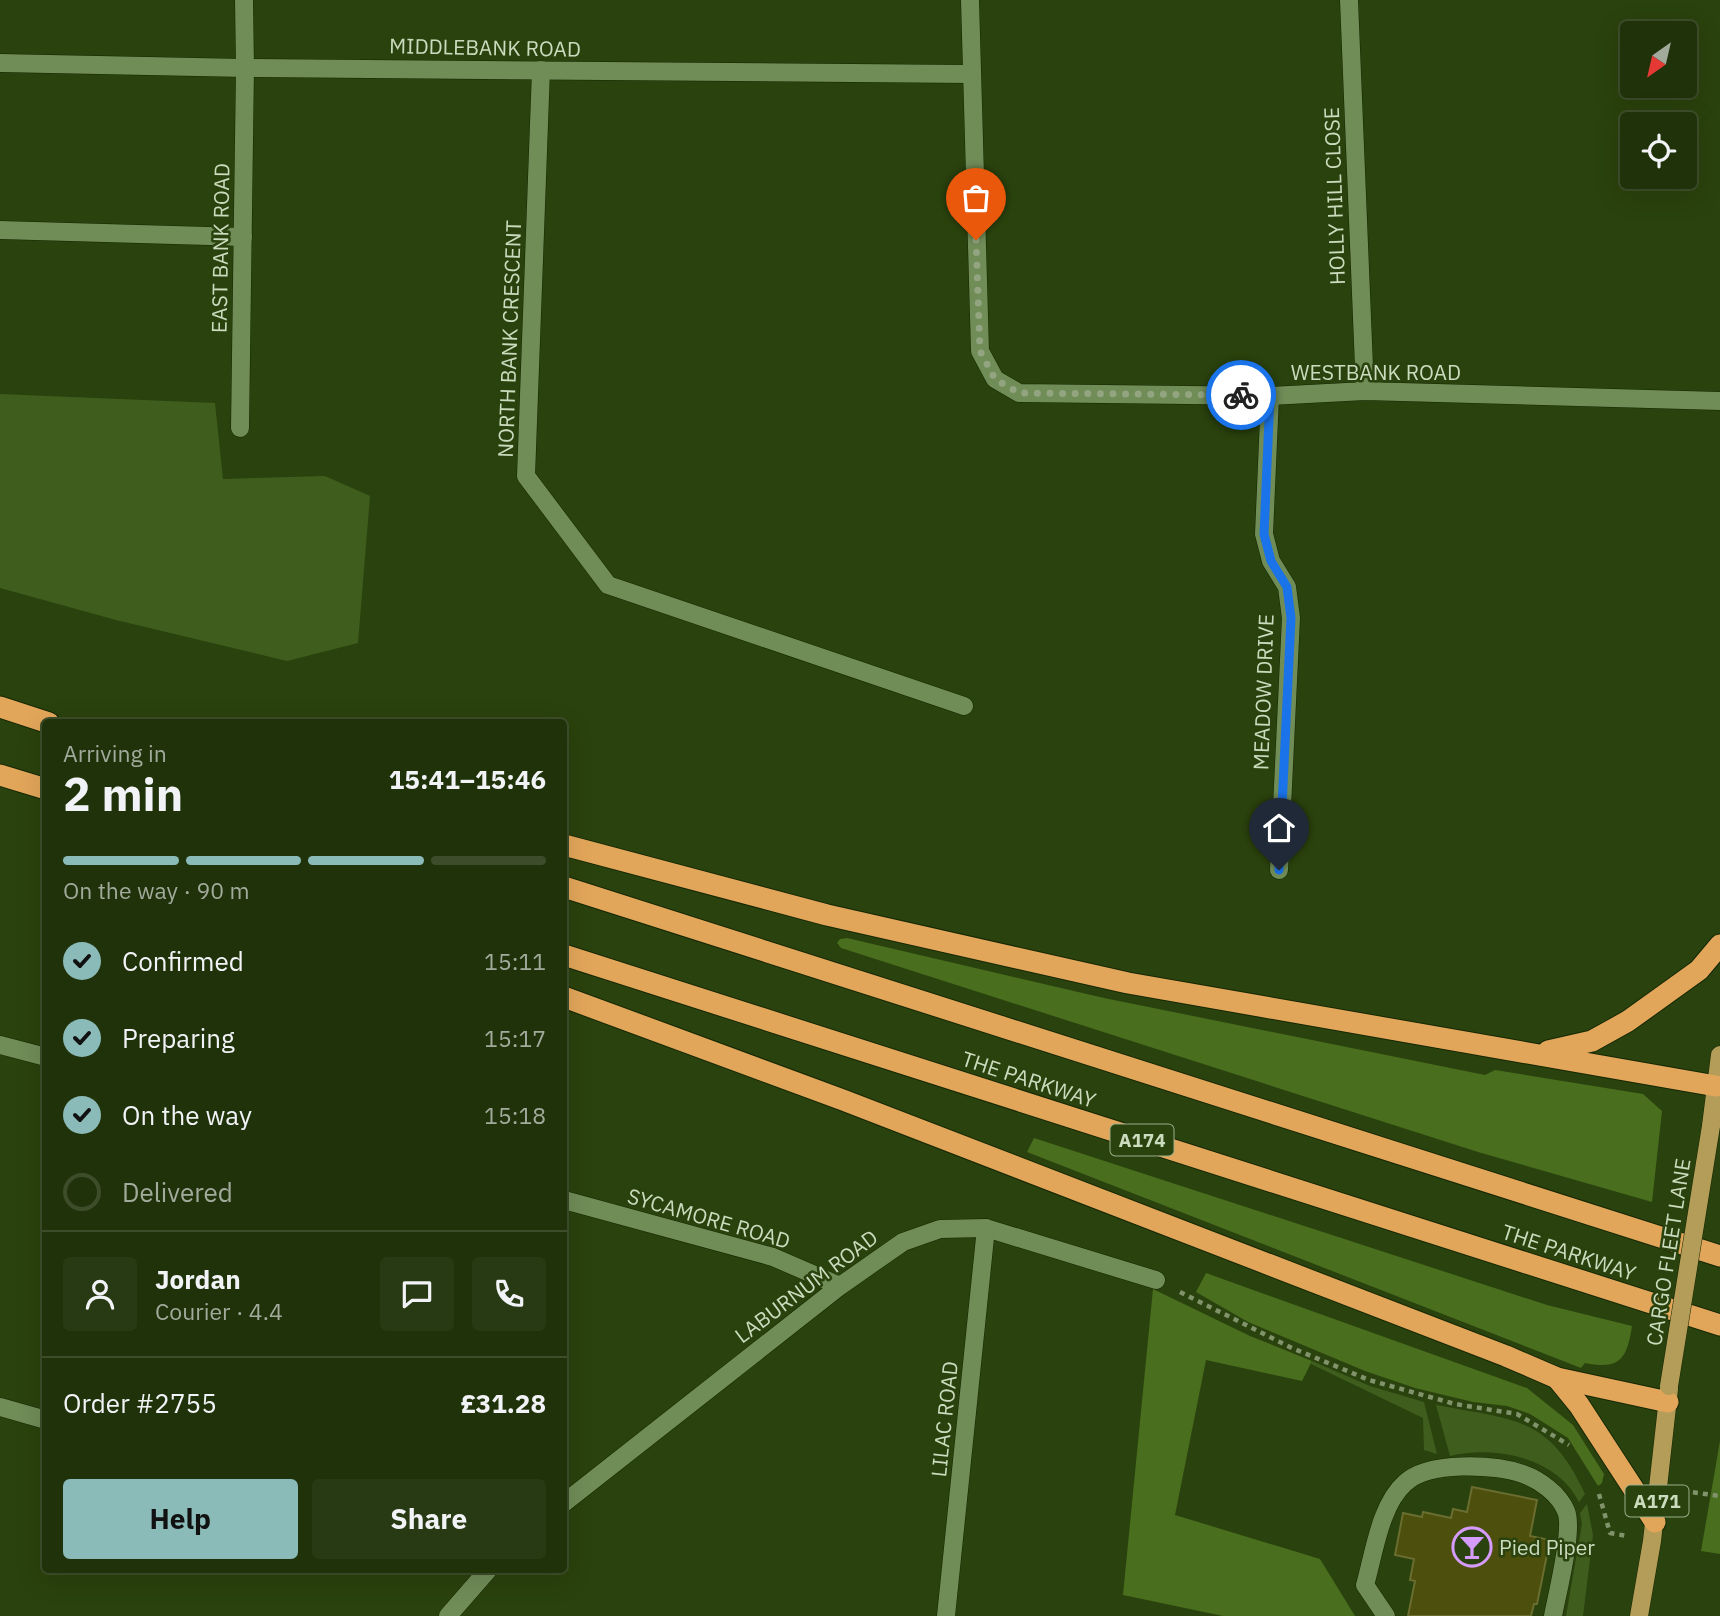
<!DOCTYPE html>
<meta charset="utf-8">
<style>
body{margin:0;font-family:"IBM Plex Sans",sans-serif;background:#283a13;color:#f1f3f6;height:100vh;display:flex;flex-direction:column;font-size:26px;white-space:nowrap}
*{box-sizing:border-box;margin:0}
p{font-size:23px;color:#a2aa9c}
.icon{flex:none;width:38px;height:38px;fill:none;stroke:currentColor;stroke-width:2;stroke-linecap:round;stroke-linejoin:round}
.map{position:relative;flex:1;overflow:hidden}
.details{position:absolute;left:42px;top:719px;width:525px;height:854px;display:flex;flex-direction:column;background:#20320a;border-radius:7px;box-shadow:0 7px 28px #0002,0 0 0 2px #3d4d2b}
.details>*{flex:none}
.needle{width:46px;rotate:214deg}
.tools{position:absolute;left:1620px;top:21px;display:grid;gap:14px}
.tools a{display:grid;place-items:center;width:77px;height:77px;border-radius:7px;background:#20320a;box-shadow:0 7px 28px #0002,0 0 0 2px #3d4d2b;font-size:35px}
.pin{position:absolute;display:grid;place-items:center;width:60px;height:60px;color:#fff;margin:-72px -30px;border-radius:50% 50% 50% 0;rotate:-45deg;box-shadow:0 0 7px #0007}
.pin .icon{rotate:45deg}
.courier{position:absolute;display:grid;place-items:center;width:70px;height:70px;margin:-35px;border:5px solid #1a73e8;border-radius:50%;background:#fff;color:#222;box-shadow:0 2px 9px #0007}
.summary em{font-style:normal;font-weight:700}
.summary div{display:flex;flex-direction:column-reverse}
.summary{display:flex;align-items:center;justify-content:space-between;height:119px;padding:0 21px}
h1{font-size:46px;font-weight:700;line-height:52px}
.bar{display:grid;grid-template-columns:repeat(4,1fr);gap:10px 7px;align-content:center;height:84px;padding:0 21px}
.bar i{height:9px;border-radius:5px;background:#3d4d2b}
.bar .current{background:#8bbbb9}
.bar p{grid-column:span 4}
.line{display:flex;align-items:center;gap:18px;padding:0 21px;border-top:2px solid #3d4d2b}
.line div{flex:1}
.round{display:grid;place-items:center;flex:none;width:74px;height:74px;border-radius:7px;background:#283a13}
ol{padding:0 21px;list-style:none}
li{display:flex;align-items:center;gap:21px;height:77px}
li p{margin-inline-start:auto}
li .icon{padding:7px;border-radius:50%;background:#8bbbb9;color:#111;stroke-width:4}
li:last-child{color:#a2aa9c}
li i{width:38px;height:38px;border:4px solid #3d4d2b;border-radius:50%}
.primary-button{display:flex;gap:14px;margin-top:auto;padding:14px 21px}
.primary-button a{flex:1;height:80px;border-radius:7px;background:#8bbbb9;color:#111;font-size:28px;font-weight:700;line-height:80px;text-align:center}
.primary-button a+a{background:#283a13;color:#f1f3f6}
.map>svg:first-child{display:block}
.green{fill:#3f5e1e}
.forest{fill:#486e1e}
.building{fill:#4d4f0c;stroke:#6a6d30;stroke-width:2}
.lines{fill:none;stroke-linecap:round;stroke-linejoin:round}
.lane-casing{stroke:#152701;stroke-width:19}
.street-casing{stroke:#152701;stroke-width:19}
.primary-casing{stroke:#152701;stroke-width:19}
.highway-casing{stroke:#152701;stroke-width:23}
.path{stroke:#80936b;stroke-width:4.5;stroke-dasharray:5 5;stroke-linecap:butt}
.lane{stroke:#708c57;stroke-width:18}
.street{stroke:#708c57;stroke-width:18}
.primary{stroke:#b49c59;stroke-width:18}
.highway{stroke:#e2a65a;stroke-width:21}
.primary-bridge-casing{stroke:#152701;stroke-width:19;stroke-linecap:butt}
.primary-bridge{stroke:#b49c59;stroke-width:18}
.done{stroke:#93a580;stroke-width:7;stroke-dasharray:0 12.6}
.route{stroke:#1a73e8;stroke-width:9}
.labels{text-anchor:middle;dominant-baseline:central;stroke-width:5;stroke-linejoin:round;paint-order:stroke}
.shield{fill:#2a420d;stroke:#9bad89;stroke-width:2}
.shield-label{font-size:19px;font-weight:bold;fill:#cbdbbe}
.street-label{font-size:21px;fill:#cbdbbe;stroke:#2a420d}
.poi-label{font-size:21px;fill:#cbdbbe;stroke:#2a420d;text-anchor:start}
</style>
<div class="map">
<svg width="1720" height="1616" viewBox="0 0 1720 1616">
<rect width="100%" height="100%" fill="#2a420d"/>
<g class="green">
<path d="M 0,394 L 215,403 L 223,479 L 325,476 L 370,496 L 358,643 L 287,661 L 116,620 L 0,588 Z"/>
<path d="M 1312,1361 L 1370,1386 L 1424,1402 L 1437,1454 L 1424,1450 L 1423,1418 L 1311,1364 Z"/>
<path d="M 1436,1405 C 1513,1420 1549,1415 1585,1494 L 1579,1502 C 1557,1458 1496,1445 1450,1456 Z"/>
<path d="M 1587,1504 L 1593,1535 L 1583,1616 L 1566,1616 L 1582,1524 L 1580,1513 Z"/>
</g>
<g class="forest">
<path d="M 847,938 L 1104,998 L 1485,1075 L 1495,1070 L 1643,1094 L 1662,1111 L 1652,1202 L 1478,1152 L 841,948 L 837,943 L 840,939 Z"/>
<path d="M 1034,1138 L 1547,1305 L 1632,1326 C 1627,1359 1620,1370 1585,1363 L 1581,1368 L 1027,1152 Z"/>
<path d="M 1206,1273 L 1527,1388 L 1573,1425 L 1604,1474 L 1602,1483 L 1598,1486 L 1568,1438 L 1530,1414 L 1507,1406 L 1473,1402 L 1415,1388 L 1365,1371 L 1248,1322 L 1196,1292 Z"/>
<path d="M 1153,1289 L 1250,1336 L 1312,1361 L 1302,1381 L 1206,1360 L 1175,1515 L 1320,1559 L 1355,1616 L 1223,1616 L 1123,1595 Z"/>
<path d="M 1720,1441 L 1720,1554 L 1701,1551 Z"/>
</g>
<path class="building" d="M 1472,1487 L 1537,1500 L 1530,1536 L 1550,1540 L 1537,1604 L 1534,1604 L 1531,1616 L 1408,1616 L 1415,1581 L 1410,1580 L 1414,1559 L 1395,1555 L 1403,1513 L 1422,1517 L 1423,1512 L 1451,1518 L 1453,1509 L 1467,1512 Z"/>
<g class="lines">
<g class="lane-casing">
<path id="lane" d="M 1386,1616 L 1365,1585 C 1374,1554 1380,1505 1405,1483 C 1428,1461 1494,1464 1523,1474 C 1540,1480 1559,1494 1566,1511 C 1574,1529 1557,1594 1553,1616"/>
</g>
<g class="street-casing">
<g id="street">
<path d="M 970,0 L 980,351 L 995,379 L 1019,393 L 1270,396 L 1365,391 L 1720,401"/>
<path d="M 1349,0 L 1365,391"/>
<path d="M 0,63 L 245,68 L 970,74"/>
<path d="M 541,70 L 526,476 L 608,585 L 964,706"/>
<path d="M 0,230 L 243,237"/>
<path d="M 1270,396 L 1264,534 L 1271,561 L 1287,587 L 1291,618 L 1279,870"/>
<path d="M 240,428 L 245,68 L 244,0"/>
<path d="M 0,1045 L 46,1057"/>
<path d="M 564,1200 L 773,1257 L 840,1286"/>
<path d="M 0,1407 L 46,1420"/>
<path d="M 564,1503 L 840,1286 L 903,1242 L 940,1229 L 986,1228 L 1156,1280"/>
<path d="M 448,1616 L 488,1570"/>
<path d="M 946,1616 L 986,1228"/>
</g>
</g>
<g class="primary-casing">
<g id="primary">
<path d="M 1711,1126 L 1720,1055"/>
<path d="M 1639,1616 L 1652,1541 L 1669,1389"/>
</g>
</g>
<g class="highway-casing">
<g id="highway">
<path d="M 0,707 L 49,723"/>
<path d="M 0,775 L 46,789"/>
<path d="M 564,845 L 827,915 L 1128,983 L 1716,1086"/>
<path d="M 564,887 L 1720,1256"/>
<path d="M 564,955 L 1720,1325"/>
<path d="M 564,997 L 843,1100 L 1506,1356 L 1557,1378 L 1668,1402"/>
<path d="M 1548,1051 L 1592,1041 L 1628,1021 L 1699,970 L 1720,945"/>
<path d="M 1557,1378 L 1579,1405 L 1655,1522"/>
</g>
</g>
<g class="path">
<path d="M 1180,1292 L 1292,1348 L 1369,1380 L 1455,1404 L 1517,1414 L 1569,1445"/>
<path d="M 1683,1491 L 1720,1496"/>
<path d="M 1599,1494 L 1610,1533 L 1627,1536"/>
</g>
<use href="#lane" class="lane"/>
<use href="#street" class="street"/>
<use href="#primary" class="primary"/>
<use href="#highway" class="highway"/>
<g class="primary-bridge-casing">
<path id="primary-bridge" d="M 1669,1386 L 1711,1126"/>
</g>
<use href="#primary-bridge" class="primary-bridge"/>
</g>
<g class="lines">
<path class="done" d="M 976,240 L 980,351 L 995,379 L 1019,393 L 1241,395"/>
<path class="route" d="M 1241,395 L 1270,396 L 1264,534 L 1271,561 L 1287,587 L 1291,618 L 1279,870"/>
</g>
<defs>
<g id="bar-ring" transform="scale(2.0125)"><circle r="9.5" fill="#2a420d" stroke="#d59bfb" stroke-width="1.5"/><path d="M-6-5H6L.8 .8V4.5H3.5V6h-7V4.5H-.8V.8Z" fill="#d59bfb"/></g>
</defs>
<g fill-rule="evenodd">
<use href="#bar-ring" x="1472" y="1547"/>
</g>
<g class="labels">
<g class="shield">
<rect x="1110.5" y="1124.5" width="63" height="31" rx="5"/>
<rect x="1625.5" y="1485.5" width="63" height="31" rx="5"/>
</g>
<g class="shield-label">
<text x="1142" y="1140">A174</text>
<text x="1657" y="1501">A171</text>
</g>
<g class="street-label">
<text transform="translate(485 47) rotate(1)">MIDDLEBANK ROAD</text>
<text transform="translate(1334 196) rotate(-92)">HOLLY HILL CLOSE</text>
<text transform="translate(220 248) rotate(-89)">EAST BANK ROAD</text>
<text transform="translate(509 339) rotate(-88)">NORTH BANK CRESCENT</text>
<text x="1376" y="372">WESTBANK ROAD</text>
<text transform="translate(1263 692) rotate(-88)">MEADOW DRIVE</text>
<text transform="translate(1029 1079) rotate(18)">THE PARKWAY</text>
<text transform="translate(709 1218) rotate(16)">SYCAMORE ROAD</text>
<text transform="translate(1569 1252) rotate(18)">THE PARKWAY</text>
<text transform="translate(1668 1252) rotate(-81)">CARGO FLEET LANE</text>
<text transform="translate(806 1286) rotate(-37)">LABURNUM ROAD</text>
<text transform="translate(944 1419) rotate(-84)">LILAC ROAD</text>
</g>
<g class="poi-label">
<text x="1499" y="1547">Pied Piper</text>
</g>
</g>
</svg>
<div class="tools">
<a><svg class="needle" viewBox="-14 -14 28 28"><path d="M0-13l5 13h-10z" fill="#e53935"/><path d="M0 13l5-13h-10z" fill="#a2aa9c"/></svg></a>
<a><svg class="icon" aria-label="locate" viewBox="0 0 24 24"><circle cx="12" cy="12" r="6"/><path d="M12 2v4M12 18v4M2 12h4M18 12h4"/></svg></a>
</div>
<div class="pin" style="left:976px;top:240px;background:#ea580c"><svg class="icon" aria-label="bag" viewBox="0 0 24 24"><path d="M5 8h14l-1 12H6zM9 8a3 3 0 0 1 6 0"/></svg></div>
<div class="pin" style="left:1279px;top:870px;background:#1f2937"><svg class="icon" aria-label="home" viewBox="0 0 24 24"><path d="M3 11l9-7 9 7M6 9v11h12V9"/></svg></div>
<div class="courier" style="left:1241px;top:395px"><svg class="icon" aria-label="bike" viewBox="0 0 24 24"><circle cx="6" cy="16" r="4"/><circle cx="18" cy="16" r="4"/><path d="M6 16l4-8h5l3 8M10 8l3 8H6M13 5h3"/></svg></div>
<section class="details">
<div class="summary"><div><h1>2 min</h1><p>Arriving in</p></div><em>15:41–15:46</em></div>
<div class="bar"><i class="current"></i><i class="current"></i><i class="current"></i><i></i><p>On the way · 90 m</p></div>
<ol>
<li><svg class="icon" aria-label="check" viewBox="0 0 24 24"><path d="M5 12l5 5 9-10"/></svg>Confirmed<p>15:11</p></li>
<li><svg class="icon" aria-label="check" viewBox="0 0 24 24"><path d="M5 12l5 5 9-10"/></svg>Preparing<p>15:17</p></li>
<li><svg class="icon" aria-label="check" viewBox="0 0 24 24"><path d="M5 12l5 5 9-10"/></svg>On the way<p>15:18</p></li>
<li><i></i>Delivered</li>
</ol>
<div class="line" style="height:126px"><a class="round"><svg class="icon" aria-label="person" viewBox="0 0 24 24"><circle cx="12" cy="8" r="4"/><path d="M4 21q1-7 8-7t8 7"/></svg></a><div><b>Jordan</b><p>Courier · 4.4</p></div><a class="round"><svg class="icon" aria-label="chat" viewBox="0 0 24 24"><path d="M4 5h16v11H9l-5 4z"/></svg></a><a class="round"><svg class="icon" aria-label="phone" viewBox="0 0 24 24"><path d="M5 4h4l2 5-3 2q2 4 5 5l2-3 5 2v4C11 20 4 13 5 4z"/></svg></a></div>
<div class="line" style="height:91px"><div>Order #2755</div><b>£31.28</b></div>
<div class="primary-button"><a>Help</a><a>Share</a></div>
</section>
</div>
